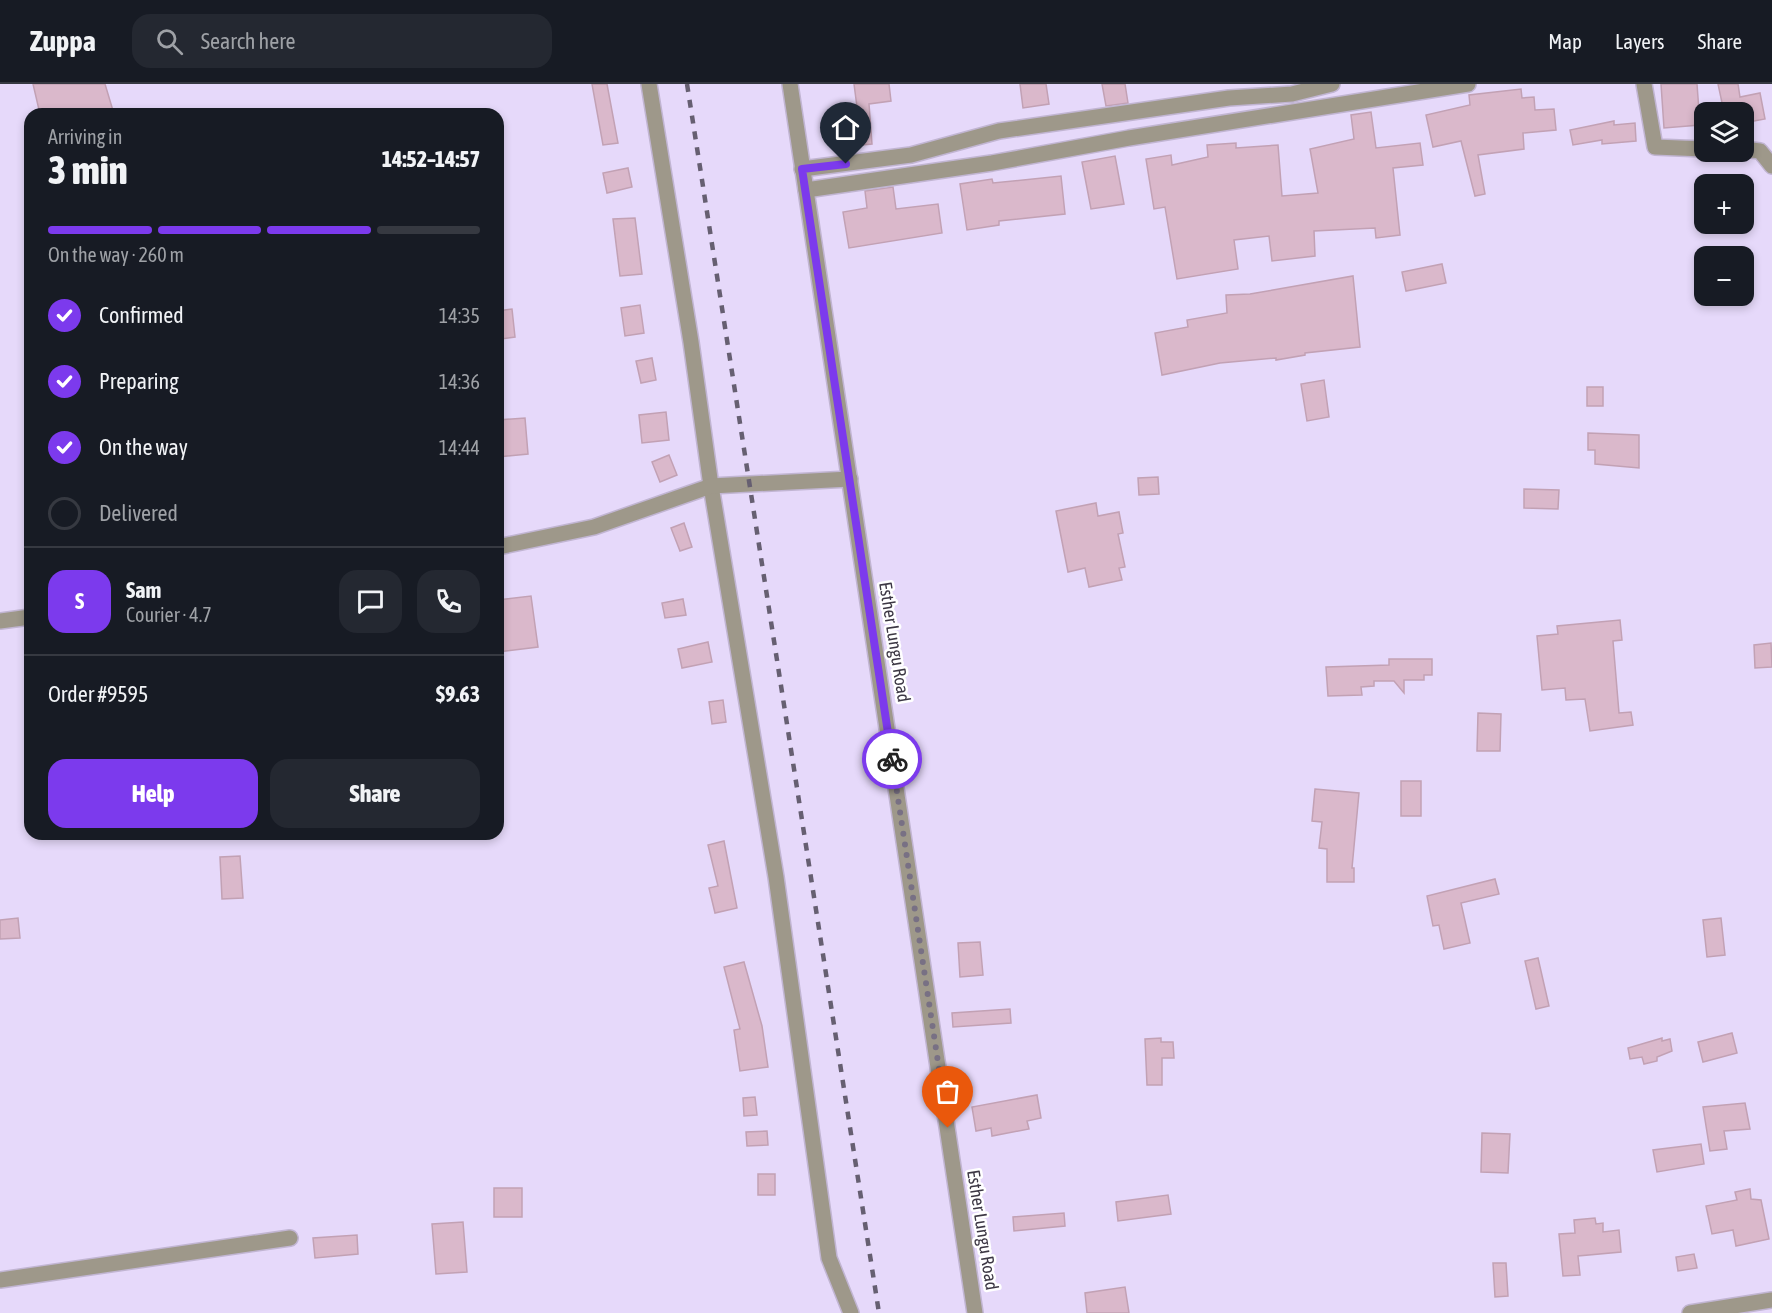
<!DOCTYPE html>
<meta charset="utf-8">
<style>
body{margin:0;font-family:"Asap Condensed",sans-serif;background:#242831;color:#f1f3f6;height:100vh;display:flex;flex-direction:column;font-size:22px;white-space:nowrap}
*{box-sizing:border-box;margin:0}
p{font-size:20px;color:#9ea1a6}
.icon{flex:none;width:33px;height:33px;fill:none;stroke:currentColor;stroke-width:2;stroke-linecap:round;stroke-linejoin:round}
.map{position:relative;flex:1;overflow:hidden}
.panel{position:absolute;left:24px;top:24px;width:480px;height:732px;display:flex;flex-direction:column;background:#171b24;border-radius:18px;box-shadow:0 3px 9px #0003}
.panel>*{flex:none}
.buttons{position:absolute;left:1694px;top:18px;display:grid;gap:12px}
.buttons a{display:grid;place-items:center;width:60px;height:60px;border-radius:12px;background:#171b24;box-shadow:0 3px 9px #0003;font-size:30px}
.pin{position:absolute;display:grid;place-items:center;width:51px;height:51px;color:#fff;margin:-62px -26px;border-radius:50% 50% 50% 0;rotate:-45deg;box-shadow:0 0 6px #0007}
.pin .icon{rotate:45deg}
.courier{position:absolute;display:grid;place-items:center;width:60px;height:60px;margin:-30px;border:4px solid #7c3aed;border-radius:50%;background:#fff;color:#222;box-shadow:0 2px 8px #0007}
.overview em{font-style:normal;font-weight:800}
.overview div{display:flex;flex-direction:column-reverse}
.overview{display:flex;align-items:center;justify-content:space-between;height:102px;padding:0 24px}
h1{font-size:39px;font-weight:800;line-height:45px}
.bar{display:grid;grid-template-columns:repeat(4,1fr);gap:9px 6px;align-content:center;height:72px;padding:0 24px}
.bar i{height:8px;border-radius:4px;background:#363941}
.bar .current{background:#7c3aed}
.bar p{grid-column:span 4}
.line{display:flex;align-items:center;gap:15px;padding:0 24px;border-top:2px solid #363941}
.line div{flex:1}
.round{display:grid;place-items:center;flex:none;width:63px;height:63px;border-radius:18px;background:#242831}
ol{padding:0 24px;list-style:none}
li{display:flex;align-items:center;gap:18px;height:66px}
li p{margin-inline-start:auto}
li .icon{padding:6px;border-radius:50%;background:#7c3aed;color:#fff;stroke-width:4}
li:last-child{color:#9ea1a6}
li i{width:33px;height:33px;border:3px solid #363941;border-radius:50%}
.action{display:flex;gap:12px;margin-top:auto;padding:12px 24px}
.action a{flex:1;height:69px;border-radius:18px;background:#7c3aed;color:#fff;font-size:24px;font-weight:800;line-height:69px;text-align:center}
.action a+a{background:#242831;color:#f1f3f6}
header{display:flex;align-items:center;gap:36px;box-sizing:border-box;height:84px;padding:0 30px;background:#171b24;border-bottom:2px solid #363941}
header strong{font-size:28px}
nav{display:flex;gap:33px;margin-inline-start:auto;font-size:21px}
.search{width:420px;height:54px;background:#242831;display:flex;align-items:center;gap:15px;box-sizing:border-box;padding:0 21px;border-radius:18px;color:#9ea1a6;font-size:22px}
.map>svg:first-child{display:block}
.building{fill:#dab8cb;stroke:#c2a1b4;stroke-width:1.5}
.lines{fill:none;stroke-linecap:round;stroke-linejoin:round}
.minor-casing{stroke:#c1b5d2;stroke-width:18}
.tertiary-casing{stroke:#c1b5d2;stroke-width:18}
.minor{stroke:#9e988a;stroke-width:15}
.tertiary{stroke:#9e988a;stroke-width:15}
.rail{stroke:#665f71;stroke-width:4.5;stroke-dasharray:8 8;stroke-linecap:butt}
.done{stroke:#787084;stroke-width:6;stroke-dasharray:0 10.8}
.route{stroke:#7c3aed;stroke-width:8}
.labels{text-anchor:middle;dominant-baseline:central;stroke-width:5;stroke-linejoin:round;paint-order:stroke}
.street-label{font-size:18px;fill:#3c3744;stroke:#fff}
</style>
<header>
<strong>Zuppa</strong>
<div class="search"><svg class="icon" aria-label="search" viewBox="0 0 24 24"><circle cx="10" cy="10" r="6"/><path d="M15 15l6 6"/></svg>Search here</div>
<nav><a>Map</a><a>Layers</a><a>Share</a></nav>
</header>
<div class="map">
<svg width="1772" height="1229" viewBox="0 0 1772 1229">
<rect width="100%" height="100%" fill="#e6d9fa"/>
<g class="building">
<path d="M 33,0 L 105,0 L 114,30 L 40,30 Z"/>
<path d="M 592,0 L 607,0 L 618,59 L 603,61 Z"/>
<path d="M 854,0 L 889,0 L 891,17 L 869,20 L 872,60 L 839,63 L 836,24 L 857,23 Z"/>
<path d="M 1020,0 L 1046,0 L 1049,20 L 1023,24 Z"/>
<path d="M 1102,0 L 1125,0 L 1128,19 L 1106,22 Z"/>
<path d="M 1661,0 L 1697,0 L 1700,41 L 1664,44 Z"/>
<path d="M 1718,0 L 1738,0 L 1740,13 L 1760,9 L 1765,35 L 1743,39 L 1743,28 L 1724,28 Z"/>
<path d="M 1521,5 L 1522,14 L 1534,13 L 1535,26 L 1554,25 L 1556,46 L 1523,49 L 1524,65 L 1478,71 L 1485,110 L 1475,112 L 1461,57 L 1433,63 L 1426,31 L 1470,21 L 1469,11 Z"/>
<path d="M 1371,28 L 1376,64 L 1420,59 L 1423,81 L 1393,84 L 1400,151 L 1376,154 L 1375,144 L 1314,147 L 1315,172 L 1272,177 L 1269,152 L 1234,156 L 1238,185 L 1177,195 L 1165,123 L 1154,125 L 1146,75 L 1171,71 L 1172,81 L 1208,73 L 1207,61 L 1236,59 L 1236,64 L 1278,61 L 1282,112 L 1318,109 L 1310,65 L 1354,55 L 1351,31 Z"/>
<path d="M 1614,37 L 1614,41 L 1635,39 L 1636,57 L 1602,60 L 1602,56 L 1573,61 L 1570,46 Z"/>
<path d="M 1115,72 L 1124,120 L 1091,125 L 1082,78 Z"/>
<path d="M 628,84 L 632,103 L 607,109 L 603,89 Z"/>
<path d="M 1061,92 L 1065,130 L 999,137 L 999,141 L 967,146 L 960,100 L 992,95 L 993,99 Z"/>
<path d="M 893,103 L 896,125 L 938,120 L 942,149 L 849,164 L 843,128 L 867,124 L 865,107 Z"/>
<path d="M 635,134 L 642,190 L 620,192 L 613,135 Z"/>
<path d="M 1442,180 L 1446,199 L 1406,207 L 1402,188 Z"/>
<path d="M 1353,192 L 1360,263 L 1305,269 L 1305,271 L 1276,276 L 1276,274 L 1220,279 L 1162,291 L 1155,249 L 1188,243 L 1187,236 L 1227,229 L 1226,211 L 1250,210 Z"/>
<path d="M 640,221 L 644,249 L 625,252 L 621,224 Z"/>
<path d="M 512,225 L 515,253 L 501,255 L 498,252 L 498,227 Z"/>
<path d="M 652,274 L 656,296 L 641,299 L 636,277 Z"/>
<path d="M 1324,296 L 1329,333 L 1307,337 L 1301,300 Z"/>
<rect x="1587" y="303" width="16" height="19"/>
<path d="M 666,328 L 669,356 L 642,359 L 639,331 Z"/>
<path d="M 525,334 L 528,370 L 498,373 L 498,336 Z"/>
<path d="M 1588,349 L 1639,351 L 1639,384 L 1595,380 L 1595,366 L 1588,366 Z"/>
<path d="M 669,371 L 677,391 L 660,398 L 652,378 Z"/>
<path d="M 1158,393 L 1159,410 L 1139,411 L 1138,394 Z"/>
<path d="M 1524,405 L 1559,406 L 1558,425 L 1524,424 Z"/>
<path d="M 1096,419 L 1098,432 L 1119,428 L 1123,449 L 1118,450 L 1125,483 L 1119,484 L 1122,496 L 1089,503 L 1085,484 L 1068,488 L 1056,427 Z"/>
<path d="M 684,439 L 692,463 L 680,467 L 671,444 Z"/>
<path d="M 531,512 L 538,563 L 498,568 L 498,516 Z"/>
<path d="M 683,515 L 686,531 L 665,534 L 662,519 Z"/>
<path d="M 1620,536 L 1622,556 L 1613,557 L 1619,629 L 1631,628 L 1633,641 L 1590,647 L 1585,615 L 1566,616 L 1565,604 L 1542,606 L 1537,552 L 1558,550 L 1557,542 Z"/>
<path d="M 708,558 L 712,578 L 682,584 L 678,565 Z"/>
<path d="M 1771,559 L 1772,583 L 1755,584 L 1754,561 Z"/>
<path d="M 1389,575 L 1432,575 L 1432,591 L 1424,591 L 1424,596 L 1404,596 L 1404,609 L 1394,597 L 1374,597 L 1374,602 L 1361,603 L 1362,611 L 1328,612 L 1326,583 L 1389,581 Z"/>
<path d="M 723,616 L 726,638 L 712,640 L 709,618 Z"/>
<path d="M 1478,629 L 1501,630 L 1500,667 L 1477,667 Z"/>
<rect x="1401" y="697" width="20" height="35"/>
<path d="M 1315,705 L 1359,709 L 1352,784 L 1354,784 L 1354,798 L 1327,798 L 1327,765 L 1319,764 L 1322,738 L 1312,737 Z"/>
<path d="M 724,757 L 737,824 L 715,829 L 709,804 L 718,802 L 708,761 Z"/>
<path d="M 240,772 L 243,814 L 222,815 L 220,773 Z"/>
<path d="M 1495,795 L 1499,810 L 1461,819 L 1470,859 L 1444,865 L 1439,841 L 1433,842 L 1427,812 Z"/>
<path d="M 18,834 L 20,854 L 0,855 L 0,836 Z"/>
<path d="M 1721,834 L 1725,871 L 1707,873 L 1703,836 Z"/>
<path d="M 980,858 L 983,891 L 960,893 L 958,859 Z"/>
<path d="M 1538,874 L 1549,922 L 1536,925 L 1525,877 Z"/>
<path d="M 744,878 L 762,942 L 768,983 L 740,987 L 734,946 L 740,945 L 724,883 Z"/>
<path d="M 1010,925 L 1011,939 L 953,943 L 952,929 Z"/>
<path d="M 1732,949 L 1737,969 L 1703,978 L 1698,958 Z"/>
<path d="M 1161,954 L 1161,958 L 1173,958 L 1174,974 L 1162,974 L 1162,1001 L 1147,1001 L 1145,955 Z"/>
<path d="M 1662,954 L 1662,957 L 1670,955 L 1672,967 L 1657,973 L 1657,977 L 1644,980 L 1642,973 L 1630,975 L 1628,964 Z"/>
<path d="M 1037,1011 L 1041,1034 L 1027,1037 L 1029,1045 L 992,1052 L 991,1044 L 976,1047 L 972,1023 Z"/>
<path d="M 755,1013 L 757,1031 L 744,1032 L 743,1014 Z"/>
<path d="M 1745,1019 L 1750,1045 L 1724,1047 L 1727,1065 L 1710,1067 L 1703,1023 Z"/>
<path d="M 767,1047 L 768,1061 L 747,1062 L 746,1048 Z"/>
<path d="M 1482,1049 L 1510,1050 L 1508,1089 L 1481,1088 Z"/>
<path d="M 1701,1060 L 1704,1080 L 1657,1088 L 1653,1066 Z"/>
<rect x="758" y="1090" width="17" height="21"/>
<rect x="494" y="1104" width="28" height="29"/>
<path d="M 1750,1105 L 1751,1115 L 1761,1116 L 1769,1155 L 1736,1162 L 1733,1146 L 1712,1150 L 1706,1122 L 1737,1116 L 1735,1108 Z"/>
<path d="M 1168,1111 L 1171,1130 L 1118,1137 L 1116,1118 Z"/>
<path d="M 1064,1129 L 1065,1142 L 1014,1147 L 1013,1133 Z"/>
<path d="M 1595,1134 L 1596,1140 L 1603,1139 L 1603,1148 L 1619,1146 L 1621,1168 L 1578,1172 L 1580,1191 L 1563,1192 L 1559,1150 L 1575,1149 L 1574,1136 Z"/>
<path d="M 463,1138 L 467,1188 L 436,1190 L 432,1140 Z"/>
<path d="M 357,1151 L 358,1170 L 315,1174 L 313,1154 Z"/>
<path d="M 1694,1170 L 1697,1184 L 1678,1187 L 1676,1173 Z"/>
<path d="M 1493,1179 L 1506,1179 L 1508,1212 L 1495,1213 Z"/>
<path d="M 1125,1203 L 1129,1229 L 1087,1229 L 1085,1209 Z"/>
</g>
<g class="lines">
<g class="minor-casing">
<g id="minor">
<path d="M 649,0 L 691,258 L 711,402 L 776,793 L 829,1174 L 851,1229"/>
<path d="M 1644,0 L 1655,63 L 1704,65"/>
<path d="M 1743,65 L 1760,67 L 1772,82"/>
<path d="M 802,85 L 911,71 L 999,47 L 1229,14 L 1292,10 L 1332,0"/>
<path d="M 806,106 L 992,79 L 1129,54 L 1468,0"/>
<path d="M 498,463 L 594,443 L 711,402 L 850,395"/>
<path d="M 0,537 L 30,533"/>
<path d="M 0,1196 L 290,1154"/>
</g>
</g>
<g class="tertiary-casing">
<g id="tertiary">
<path d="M 790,0 L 975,1229"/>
<path d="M 1690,1229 L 1772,1216"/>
</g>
</g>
<use href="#minor" class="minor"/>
<use href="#tertiary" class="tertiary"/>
<path class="rail" d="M 687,0 L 879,1229"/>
</g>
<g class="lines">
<path class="done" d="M 892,675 L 948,1044"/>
<path class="route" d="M 846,80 L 802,85 L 892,675"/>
</g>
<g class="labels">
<g class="street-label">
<text transform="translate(895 558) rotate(81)">Esther Lungu Road</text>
<text transform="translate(983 1146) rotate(81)">Esther Lungu Road</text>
</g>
</g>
</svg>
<div class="buttons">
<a><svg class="icon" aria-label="layers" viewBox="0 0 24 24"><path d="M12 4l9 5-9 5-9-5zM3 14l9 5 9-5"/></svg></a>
<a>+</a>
<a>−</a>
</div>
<div class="pin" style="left:948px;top:1044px;background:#ea580c"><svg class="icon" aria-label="bag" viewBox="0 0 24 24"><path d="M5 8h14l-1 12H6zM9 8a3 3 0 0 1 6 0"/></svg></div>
<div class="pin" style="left:846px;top:80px;background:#1f2937"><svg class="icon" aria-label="home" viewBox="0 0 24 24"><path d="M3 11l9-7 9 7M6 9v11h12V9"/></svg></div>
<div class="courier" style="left:892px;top:675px"><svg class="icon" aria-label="bike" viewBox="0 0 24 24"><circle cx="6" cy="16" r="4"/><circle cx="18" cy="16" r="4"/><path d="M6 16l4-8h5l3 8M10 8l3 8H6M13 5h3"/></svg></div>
<section class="panel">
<div class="overview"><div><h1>3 min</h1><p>Arriving in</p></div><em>14:52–14:57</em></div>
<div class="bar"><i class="current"></i><i class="current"></i><i class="current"></i><i></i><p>On the way · 260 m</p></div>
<ol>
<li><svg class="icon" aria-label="check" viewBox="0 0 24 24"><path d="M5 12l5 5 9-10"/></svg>Confirmed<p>14:35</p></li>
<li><svg class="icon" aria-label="check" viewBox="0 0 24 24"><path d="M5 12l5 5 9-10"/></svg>Preparing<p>14:36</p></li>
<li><svg class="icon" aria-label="check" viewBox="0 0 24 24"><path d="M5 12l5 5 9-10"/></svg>On the way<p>14:44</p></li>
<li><i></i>Delivered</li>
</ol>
<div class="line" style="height:108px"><b class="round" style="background:#7c3aed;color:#fff">S</b><div><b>Sam</b><p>Courier · 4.7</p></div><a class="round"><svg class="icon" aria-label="chat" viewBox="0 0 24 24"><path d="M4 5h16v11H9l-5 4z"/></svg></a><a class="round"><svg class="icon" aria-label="phone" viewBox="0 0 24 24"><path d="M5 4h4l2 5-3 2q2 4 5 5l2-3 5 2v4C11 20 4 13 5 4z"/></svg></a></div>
<div class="line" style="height:78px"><div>Order #9595</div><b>$9.63</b></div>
<div class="action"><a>Help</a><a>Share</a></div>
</section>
</div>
